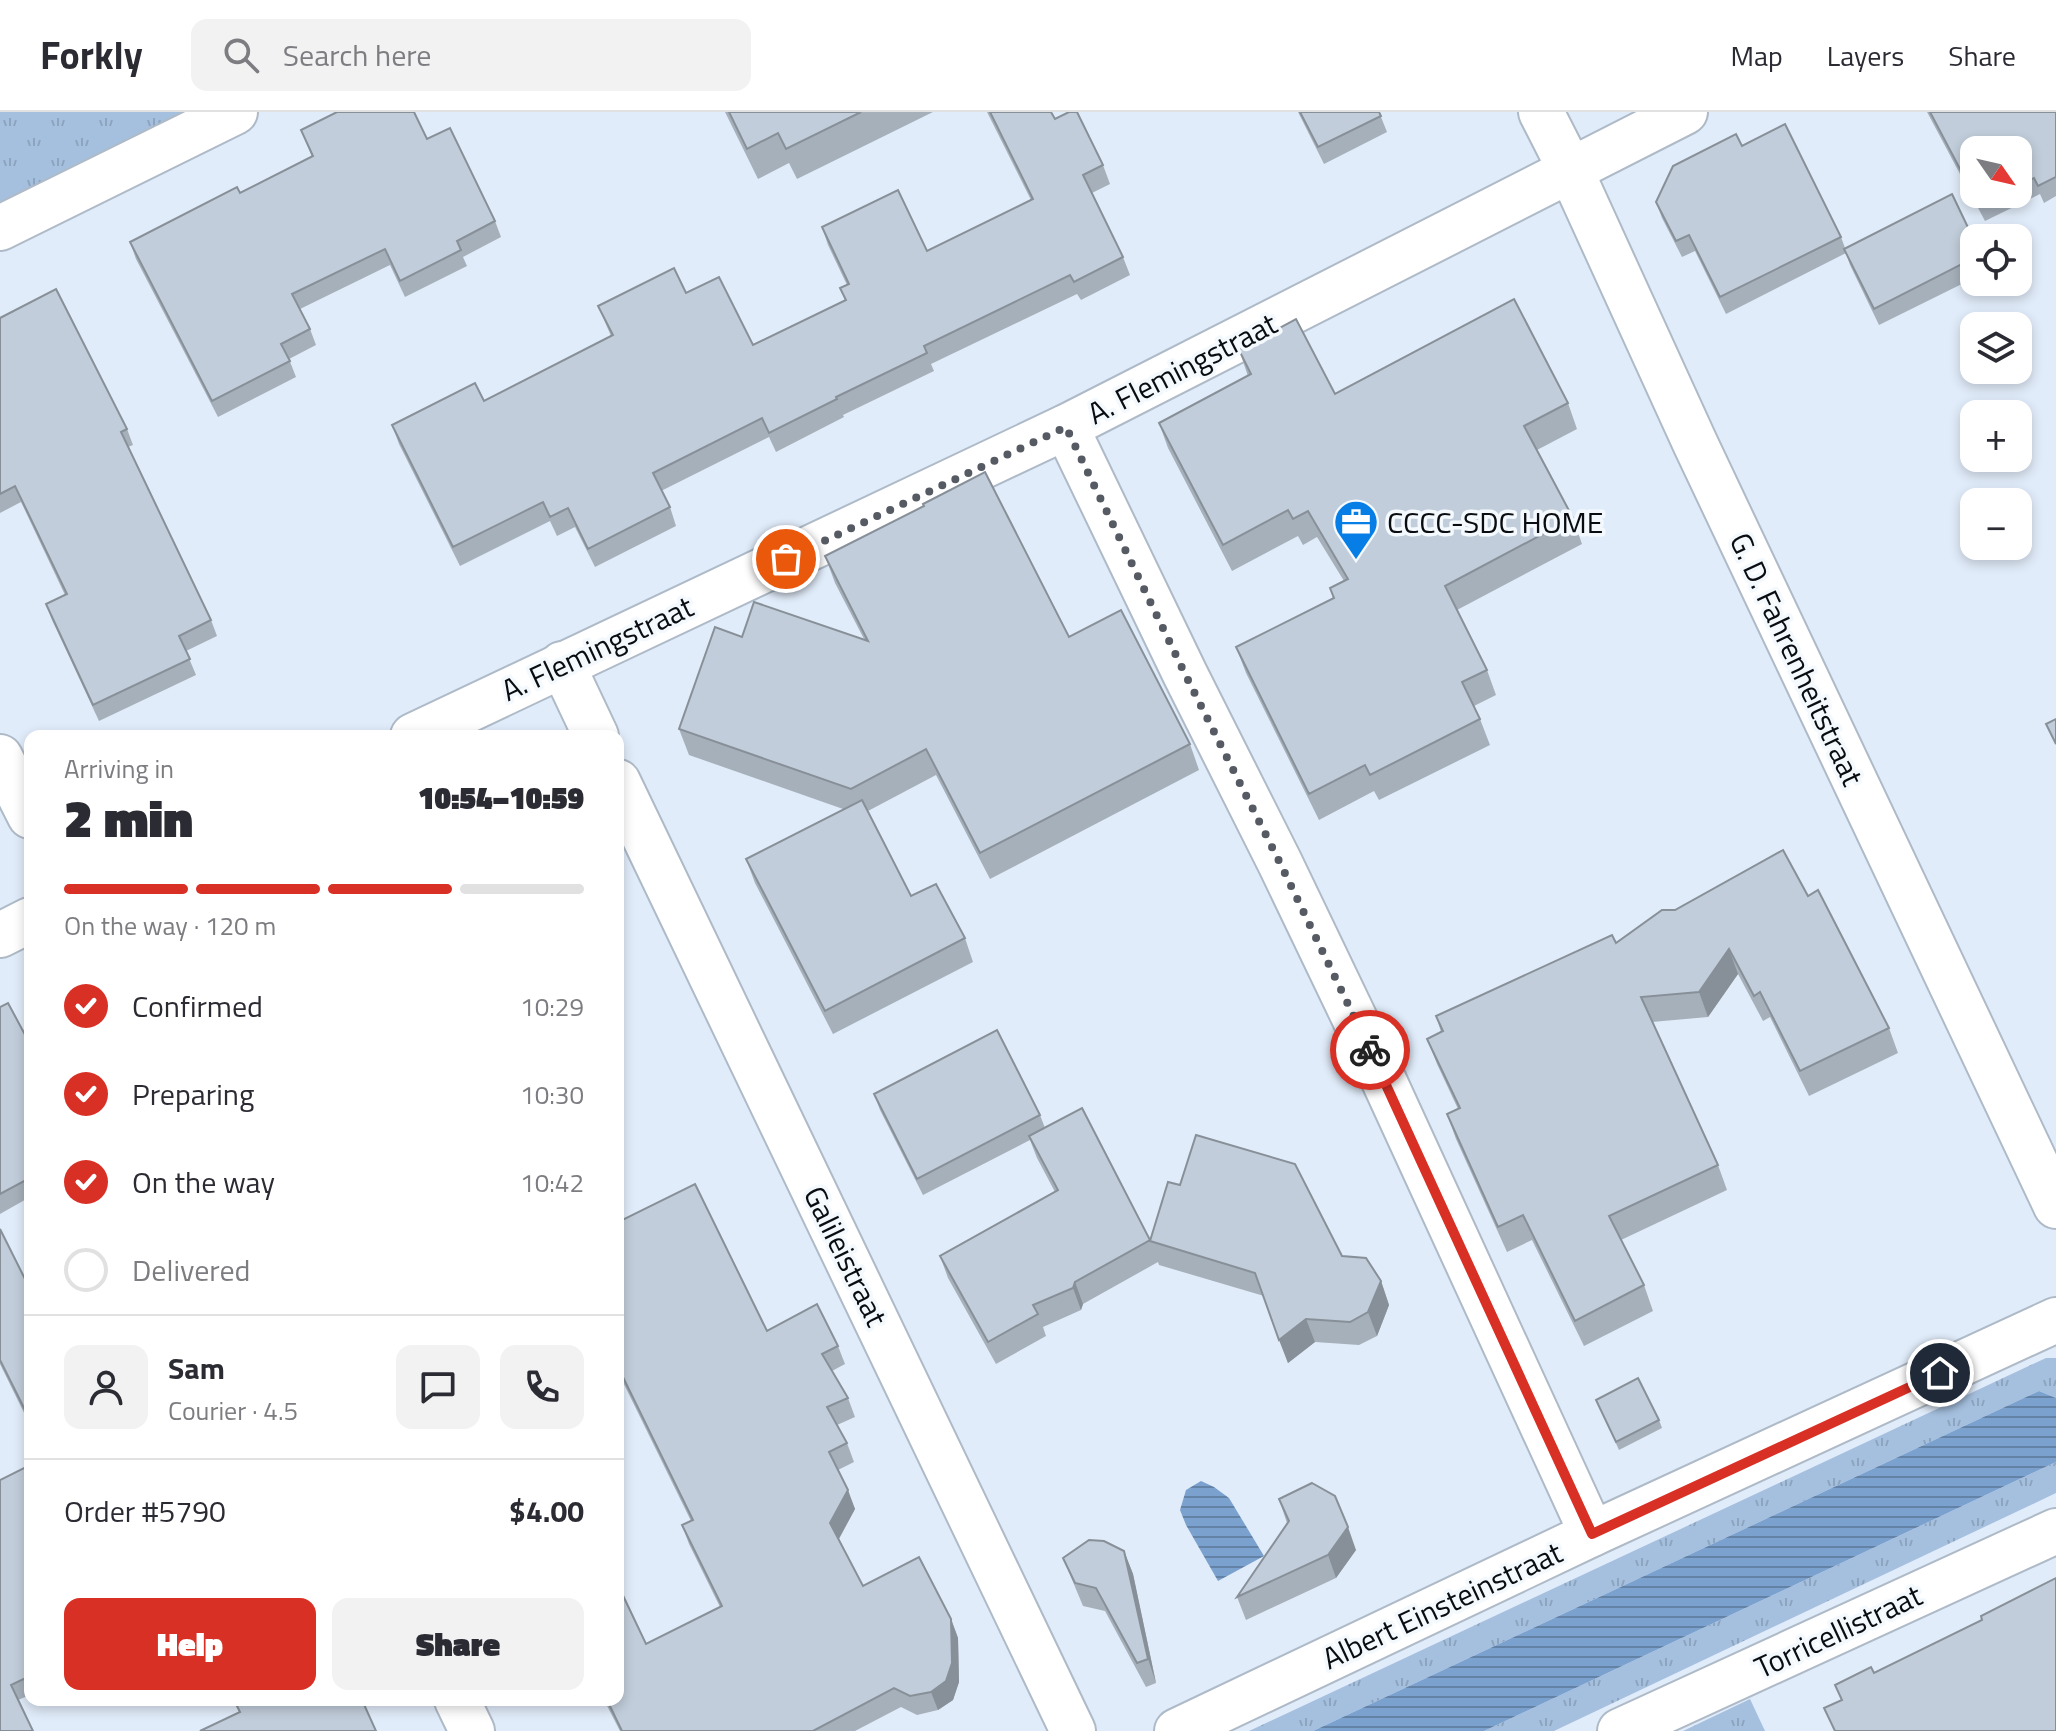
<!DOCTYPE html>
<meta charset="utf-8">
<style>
body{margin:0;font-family:"Titillium Web",sans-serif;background:#f2f2f3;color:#2b2b33;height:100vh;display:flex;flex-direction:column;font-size:30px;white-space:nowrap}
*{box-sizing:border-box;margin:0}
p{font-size:26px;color:#7c7c81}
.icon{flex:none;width:44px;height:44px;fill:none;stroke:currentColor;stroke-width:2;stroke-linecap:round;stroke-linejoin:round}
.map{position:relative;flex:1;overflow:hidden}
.details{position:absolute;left:24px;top:618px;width:600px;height:976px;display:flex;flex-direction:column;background:#fff;border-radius:16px;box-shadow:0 4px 12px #0003}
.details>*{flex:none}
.needle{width:52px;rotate:124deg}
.buttons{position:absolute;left:1960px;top:24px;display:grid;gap:16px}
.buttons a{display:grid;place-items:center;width:72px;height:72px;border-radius:16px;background:#fff;box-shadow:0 4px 12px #0003;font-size:40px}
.pin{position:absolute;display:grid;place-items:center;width:68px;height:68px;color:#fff;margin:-34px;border:4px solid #fff;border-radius:50%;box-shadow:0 2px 8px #0007}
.courier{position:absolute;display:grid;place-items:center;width:80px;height:80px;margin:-40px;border:6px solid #d93025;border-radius:50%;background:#fff;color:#222;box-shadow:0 2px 10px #0007}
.headline em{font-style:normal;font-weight:800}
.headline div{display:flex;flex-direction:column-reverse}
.headline{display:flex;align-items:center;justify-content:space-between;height:136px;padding:0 40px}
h1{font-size:52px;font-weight:800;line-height:60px}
.bar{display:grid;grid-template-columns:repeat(4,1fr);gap:12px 8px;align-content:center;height:96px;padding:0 40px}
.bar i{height:10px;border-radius:6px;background:#e1e1e2}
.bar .selected{background:#d93025}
.bar p{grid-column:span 4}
.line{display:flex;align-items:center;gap:20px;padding:0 40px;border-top:2px solid #e1e1e2}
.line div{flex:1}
.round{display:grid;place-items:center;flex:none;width:84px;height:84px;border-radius:16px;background:#f2f2f3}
ol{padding:0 40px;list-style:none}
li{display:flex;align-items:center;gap:24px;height:88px}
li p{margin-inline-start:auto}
li .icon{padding:8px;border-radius:50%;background:#d93025;color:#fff;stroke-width:4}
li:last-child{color:#7c7c81}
li i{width:44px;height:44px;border:4px solid #e1e1e2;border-radius:50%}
.cta{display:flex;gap:16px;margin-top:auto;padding:16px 40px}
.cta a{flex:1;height:92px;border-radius:16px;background:#d93025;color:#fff;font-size:32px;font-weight:800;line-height:92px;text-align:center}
.cta a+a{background:#f2f2f3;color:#2b2b33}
header{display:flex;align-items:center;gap:48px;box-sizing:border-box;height:112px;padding:0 40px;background:#fff;border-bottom:2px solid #e1e1e2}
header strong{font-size:38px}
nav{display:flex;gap:44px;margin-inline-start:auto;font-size:28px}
.search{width:560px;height:72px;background:#f2f2f3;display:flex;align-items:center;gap:20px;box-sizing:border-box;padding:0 28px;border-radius:16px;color:#7c7c81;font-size:30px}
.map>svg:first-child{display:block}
.grass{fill:url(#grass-tufts)}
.water{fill:url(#water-rules)}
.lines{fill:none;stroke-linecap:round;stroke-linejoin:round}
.minor-casing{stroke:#aebac7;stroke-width:48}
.minor{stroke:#fff;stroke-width:44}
.wall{fill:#a6b0bb;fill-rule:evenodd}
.shaded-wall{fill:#879099}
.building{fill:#c1cdda;stroke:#879099;stroke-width:2}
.done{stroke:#555a63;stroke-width:8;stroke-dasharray:0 14.4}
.route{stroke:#d93025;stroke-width:10}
.labels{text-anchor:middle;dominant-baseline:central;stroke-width:7;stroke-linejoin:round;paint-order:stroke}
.street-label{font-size:30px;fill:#090c11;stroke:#f4f9fe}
.poi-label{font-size:30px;fill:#090c11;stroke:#f4f9fe;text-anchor:start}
</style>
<header>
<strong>Forkly</strong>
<div class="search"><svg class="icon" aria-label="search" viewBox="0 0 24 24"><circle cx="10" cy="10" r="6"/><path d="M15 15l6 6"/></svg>Search here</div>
<nav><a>Map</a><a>Layers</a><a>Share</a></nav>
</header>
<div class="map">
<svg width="2056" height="1619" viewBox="0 0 2056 1619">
<defs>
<pattern id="grass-tufts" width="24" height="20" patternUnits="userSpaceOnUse" patternTransform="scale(2)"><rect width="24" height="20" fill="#a5c0df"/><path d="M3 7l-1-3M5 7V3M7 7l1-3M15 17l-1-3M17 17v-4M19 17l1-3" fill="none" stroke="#8da4be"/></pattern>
<pattern id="water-rules" width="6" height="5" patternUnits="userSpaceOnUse" patternTransform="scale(2)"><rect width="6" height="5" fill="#7ba1ce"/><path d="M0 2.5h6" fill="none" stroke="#6382a6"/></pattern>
</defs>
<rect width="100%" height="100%" fill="#e1ecfa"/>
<g class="grass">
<path d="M 0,0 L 183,0 L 0,92 Z"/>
<path d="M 2046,1246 L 2056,1246 L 2056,1286 L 2039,1279 L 1313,1619 L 1249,1619 Z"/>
<path d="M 2056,1350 L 2056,1381 L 1554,1619 L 1484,1619 Z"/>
<path d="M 1750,1587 L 1765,1619 L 1683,1619 Z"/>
</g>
<g class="water">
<path d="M 2039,1279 L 2056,1286 L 2056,1350 L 1484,1619 L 1313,1619 Z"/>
<path d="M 1201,1369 L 1214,1375 L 1229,1386 L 1264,1444 L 1218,1469 L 1186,1413 L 1180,1398 L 1186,1378 Z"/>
</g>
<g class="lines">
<g class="minor-casing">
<g id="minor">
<path d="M 1541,0 L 1570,57 L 1695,331 L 2056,1094"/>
<path d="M 0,116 L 235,0"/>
<path d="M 1066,315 L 1185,562 L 1280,751 L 1374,947 L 1592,1422"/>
<path d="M 562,552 L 596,624"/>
<path d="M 413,624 L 1066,315 L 1685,0"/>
<path d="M 0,645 L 30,704"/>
<path d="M 618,670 L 1073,1619"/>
<path d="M 0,823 L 30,808"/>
<path d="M 457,1588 L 472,1619"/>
<path d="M 1177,1619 L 1592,1422 L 2056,1208"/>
<path d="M 1620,1619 L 2056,1419"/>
</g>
</g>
<use href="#minor" class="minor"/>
</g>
<g class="wall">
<path d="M 725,0 L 933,0 L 797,67 L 789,51 L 758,67 Z"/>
<path d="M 987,0 L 1051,0 L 1055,7 L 1103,53 L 1110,72 L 1092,81 L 1123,145 L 1130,163 L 1081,188 L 1077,182 L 931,252 L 934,259 L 843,303 L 844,305 L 776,340 L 769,325 L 661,379 L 670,395 L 676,414 L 595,455 L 575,415 L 557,424 L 550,409 L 460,454 L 399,332 L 392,313 L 484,289 L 611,224 L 598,194 L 686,181 L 753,233 L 845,188 L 840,176 L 847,173 L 828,133 L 822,115 L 927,139 L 1031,88 Z"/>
<path d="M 1298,0 L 1379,0 L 1387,20 L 1324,52 Z"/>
<path d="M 1927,0 L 2056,0 L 2056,84 L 2044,91 L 2040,82 L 1985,109 ZM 2018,38 L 2018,82 L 1974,82 Z"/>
<path d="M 301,18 L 427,27 L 495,109 L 501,125 L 463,145 L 467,154 L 405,185 L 390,153 L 300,197 L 310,217 L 316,233 L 289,247 L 296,265 L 218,305 L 136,147 L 130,130 L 240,81 L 312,45 Z"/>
<path d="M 1742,34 L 1841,125 L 1845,136 L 1974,128 L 1974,166 L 1879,213 L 1850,153 L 1846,141 L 1726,202 L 1695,139 L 1682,145 L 1662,106 L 1656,90 Z"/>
<path d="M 0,206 L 127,317 L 133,333 L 128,335 L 211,508 L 217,524 L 186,539 L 196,563 L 99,609 L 52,508 L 46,492 L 65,483 L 21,390 L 0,401 Z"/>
<path d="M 1239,238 L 1335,282 L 1568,291 L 1577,317 L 1537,338 L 1573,406 L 1582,432 L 1457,498 L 1487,558 L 1496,583 L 1474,594 L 1480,607 L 1490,633 L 1379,688 L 1374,679 L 1319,708 L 1246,561 L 1236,535 L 1333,486 L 1330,476 L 1344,469 L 1317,425 L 1303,433 L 1298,424 L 1232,459 L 1168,336 L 1159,311 L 1248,264 Z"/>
<path d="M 825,444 L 1069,525 L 1190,632 L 1199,658 L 990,767 L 936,663 L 868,699 L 911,784 L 965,826 L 973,850 L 833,922 L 755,771 L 746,747 L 843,697 L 689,643 L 679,617 L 864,527 L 835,471 Z"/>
<path d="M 1808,784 L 1889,916 L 1898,941 L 1809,984 L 1770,905 L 1763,909 L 1738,862 L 1708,905 L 1652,910 L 1718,1053 L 1727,1078 L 1621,1128 L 1644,1173 L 1653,1199 L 1584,1234 L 1532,1128 L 1507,1140 L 1456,1027 L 1447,1002 L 1458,997 L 1437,952 L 1427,927 L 1441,920 L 1436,904 L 1616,831 L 1675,798 Z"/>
<path d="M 0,895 L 30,932 L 30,1085 L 0,1102 Z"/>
<path d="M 874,982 L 1040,1003 L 1045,1016 L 1150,1128 L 1342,1144 L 1381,1169 L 1389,1193 L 1377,1224 L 1359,1233 L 1315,1230 L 1288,1251 L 1264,1184 L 1159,1153 L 1158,1150 L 1083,1192 L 1081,1198 L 1043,1215 L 1046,1224 L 996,1252 L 948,1166 L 940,1144 L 1055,1080 L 1037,1046 L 1030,1028 L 923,1083 L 880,998 Z"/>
<path d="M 618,1110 L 767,1219 L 838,1234 L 845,1252 L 832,1259 L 848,1286 L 855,1305 L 837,1313 L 847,1331 L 854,1350 L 838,1358 L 855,1397 L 839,1427 L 863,1474 L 951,1507 L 958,1526 L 959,1570 L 953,1588 L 938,1598 L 917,1603 L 901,1595 L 855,1619 L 620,1619 L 604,1588 L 618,1588 L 646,1532 L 720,1495 L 689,1432 L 682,1413 L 691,1409 L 618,1260 Z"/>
<path d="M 0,1117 L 30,1177 L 30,1313 L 0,1252 Z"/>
<path d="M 1596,1288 L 1659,1308 L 1662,1316 L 1619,1338 Z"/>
<path d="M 30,1353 L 30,1583 L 18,1588 L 0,1619 Z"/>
<path d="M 1279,1387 L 1356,1438 L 1336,1466 L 1246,1508 L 1237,1485 L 1287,1411 Z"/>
<path d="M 1124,1439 L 1133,1462 L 1156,1571 L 1146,1575 L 1105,1499 L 1083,1494 L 1063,1446 Z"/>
</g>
<g class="shaded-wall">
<path d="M 1729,837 L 1738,862 L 1708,905 L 1699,880 Z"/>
<path d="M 1381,1169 L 1389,1193 L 1377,1224 L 1368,1200 Z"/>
<path d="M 1075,1170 L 1083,1192 L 1081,1198 L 1073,1176 Z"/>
<path d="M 1306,1207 L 1315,1230 L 1288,1251 L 1279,1228 Z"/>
<path d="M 848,1378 L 855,1397 L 837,1430 L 830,1411 Z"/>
<path d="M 1348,1415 L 1356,1438 L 1336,1466 L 1328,1443 Z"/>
<path d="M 1124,1439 L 1133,1462 L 1156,1571 L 1148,1547 Z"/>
<path d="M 951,1507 L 958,1526 L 959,1570 L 953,1588 L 938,1598 L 931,1580 Z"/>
</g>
<g class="building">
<path d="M 337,0 L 414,0 L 427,27 L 450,16 L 495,109 L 457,129 L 461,138 L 400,169 L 385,137 L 292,182 L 310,217 L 281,232 L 290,249 L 212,289 L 130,130 L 237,75 L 240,81 L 313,44 L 301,18 Z"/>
<path d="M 729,0 L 861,0 L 786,37 L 778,21 L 747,37 Z"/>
<path d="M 990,0 L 1051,0 L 1055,7 L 1069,0 L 1077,0 L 1103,53 L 1083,63 L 1123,145 L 1074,170 L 1070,163 L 924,234 L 927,241 L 836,285 L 837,287 L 769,321 L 762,306 L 653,361 L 670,395 L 588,437 L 568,396 L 550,405 L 543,390 L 453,435 L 392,313 L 475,271 L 484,289 L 613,223 L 598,194 L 674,156 L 686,181 L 719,165 L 753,233 L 846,188 L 840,176 L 849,172 L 822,115 L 898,78 L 927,139 L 1033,87 Z"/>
<path d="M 1300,0 L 1379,0 L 1381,4 L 1318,35 Z"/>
<path d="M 1930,0 L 2056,0 L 2056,65 L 2038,74 L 2034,66 L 2018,74 L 2018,38 L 1974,38 L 1974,82 L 2002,82 L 1979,93 Z"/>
<path d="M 1785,12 L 1841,125 L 1720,185 L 1689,123 L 1676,129 L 1656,90 L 1673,54 L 1736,22 L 1742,34 Z"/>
<path d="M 1952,82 L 1974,128 L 1974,146 L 1874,197 L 1844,137 Z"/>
<path d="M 56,177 L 127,317 L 121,320 L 211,508 L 179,524 L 190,547 L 93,593 L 46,492 L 67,482 L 15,374 L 0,382 L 0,206 Z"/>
<path d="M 1514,187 L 1568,291 L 1524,314 L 1573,406 L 1445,474 L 1487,558 L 1462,570 L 1480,607 L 1370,663 L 1365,653 L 1309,682 L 1236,535 L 1334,486 L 1330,476 L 1348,467 L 1308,399 L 1293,407 L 1288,398 L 1223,433 L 1159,311 L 1251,262 L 1239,238 L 1296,207 L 1335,282 Z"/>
<path d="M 985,360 L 1069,525 L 1121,498 L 1190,632 L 980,741 L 926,637 L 851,677 L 679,617 L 715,515 L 742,525 L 754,490 L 868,529 L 825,444 L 924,394 L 923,392 Z"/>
<path d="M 2056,607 L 2056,632 L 2046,612 Z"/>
<path d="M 862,688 L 911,784 L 936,772 L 965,826 L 825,899 L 746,747 Z"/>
<path d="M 1783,738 L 1808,784 L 1818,778 L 1889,916 L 1800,959 L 1760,880 L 1754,884 L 1729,837 L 1699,880 L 1641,885 L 1718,1053 L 1609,1104 L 1644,1173 L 1575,1209 L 1523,1103 L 1498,1115 L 1447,1002 L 1460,996 L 1427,927 L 1443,919 L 1436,904 L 1612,823 L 1616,831 L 1662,798 L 1675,798 Z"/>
<path d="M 8,891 L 30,932 L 30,1066 L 0,1082 L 0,895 Z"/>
<path d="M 997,918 L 1040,1003 L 917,1067 L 874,982 Z"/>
<path d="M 1082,996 L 1150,1128 L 1075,1170 L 1073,1176 L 1033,1193 L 1038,1202 L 988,1230 L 940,1144 L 1058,1078 L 1029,1024 Z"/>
<path d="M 1196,1023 L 1295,1052 L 1342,1144 L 1366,1146 L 1381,1169 L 1368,1200 L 1350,1210 L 1306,1207 L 1279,1228 L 1255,1161 L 1150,1129 L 1168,1070 L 1180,1073 Z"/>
<path d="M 695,1072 L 767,1219 L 817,1192 L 838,1234 L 822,1242 L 848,1286 L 827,1295 L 847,1331 L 829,1340 L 848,1378 L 830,1411 L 863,1474 L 919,1445 L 951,1507 L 952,1551 L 946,1569 L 931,1580 L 910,1584 L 894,1576 L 813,1619 L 622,1619 L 607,1588 L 618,1588 L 618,1473 L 646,1532 L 722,1494 L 682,1413 L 693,1408 L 618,1255 L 618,1110 Z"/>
<path d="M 0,1117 L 30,1177 L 30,1308 L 0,1248 Z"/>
<path d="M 1638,1266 L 1659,1308 L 1616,1330 L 1596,1288 Z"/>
<path d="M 30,1353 L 30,1564 L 11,1573 L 33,1619 L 0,1619 L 0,1368 Z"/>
<path d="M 1312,1371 L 1335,1384 L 1348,1415 L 1328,1443 L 1237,1485 L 1289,1409 L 1279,1387 Z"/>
<path d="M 1089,1428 L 1104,1429 L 1124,1439 L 1148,1547 L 1137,1551 L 1096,1476 L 1075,1471 L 1063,1446 Z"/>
<path d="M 2056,1466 L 2056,1619 L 1835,1619 L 1824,1596 L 1842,1588 L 1835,1573 L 1871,1555 L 1874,1561 L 1982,1508 L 1981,1504 Z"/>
<path d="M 234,1588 L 339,1588 L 340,1590 L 343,1588 L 362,1588 L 376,1619 L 200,1619 L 240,1600 Z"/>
</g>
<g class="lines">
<path class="done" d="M 786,447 L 1066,315 L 1185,562 L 1280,751 L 1370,938"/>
<path class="route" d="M 1370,938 L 1592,1422 L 1940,1261"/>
</g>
<defs>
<g id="office-pin" transform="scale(2.3)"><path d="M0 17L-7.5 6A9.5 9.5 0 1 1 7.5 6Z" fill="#077ee5" stroke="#f4f9fe"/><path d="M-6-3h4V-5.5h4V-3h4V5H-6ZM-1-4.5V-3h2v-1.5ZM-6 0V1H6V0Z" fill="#fff"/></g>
</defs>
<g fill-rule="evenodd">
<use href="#office-pin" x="1356" y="410"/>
</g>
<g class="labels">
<g class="street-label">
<text transform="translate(1182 256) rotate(-27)">A. Flemingstraat</text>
<text transform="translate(597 536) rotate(-25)">A. Flemingstraat</text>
<text transform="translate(1797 547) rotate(65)">G. D. Fahrenheitstraat</text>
<text transform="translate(846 1144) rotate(64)">Galileistraat</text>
<text transform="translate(1442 1493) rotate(-25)">Albert Einsteinstraat</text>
<text transform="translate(1838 1519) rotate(-25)">Torricellistraat</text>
</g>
<g class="poi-label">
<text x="1387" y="410">CCCC-SDC HOME</text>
</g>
</g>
</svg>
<div class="buttons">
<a><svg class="needle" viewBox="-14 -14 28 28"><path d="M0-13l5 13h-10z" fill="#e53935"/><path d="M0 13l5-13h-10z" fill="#7c7c81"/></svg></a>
<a><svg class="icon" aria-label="locate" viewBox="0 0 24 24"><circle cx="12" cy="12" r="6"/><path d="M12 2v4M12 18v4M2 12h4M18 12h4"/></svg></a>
<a><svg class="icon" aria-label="layers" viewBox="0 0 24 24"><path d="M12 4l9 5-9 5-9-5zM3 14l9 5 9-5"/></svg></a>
<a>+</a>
<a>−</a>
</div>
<div class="pin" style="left:786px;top:447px;background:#ea580c"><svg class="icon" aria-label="bag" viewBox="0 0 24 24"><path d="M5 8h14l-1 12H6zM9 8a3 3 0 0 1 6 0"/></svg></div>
<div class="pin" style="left:1940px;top:1261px;background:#1f2937"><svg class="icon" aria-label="home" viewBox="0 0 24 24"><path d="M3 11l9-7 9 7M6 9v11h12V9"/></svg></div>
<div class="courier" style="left:1370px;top:938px"><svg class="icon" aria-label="bike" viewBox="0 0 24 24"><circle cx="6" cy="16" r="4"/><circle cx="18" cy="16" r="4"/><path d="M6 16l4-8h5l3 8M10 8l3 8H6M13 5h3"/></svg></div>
<section class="details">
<div class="headline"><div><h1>2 min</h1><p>Arriving in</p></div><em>10:54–10:59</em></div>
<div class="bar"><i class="selected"></i><i class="selected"></i><i class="selected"></i><i></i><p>On the way · 120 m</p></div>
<ol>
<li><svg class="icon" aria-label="check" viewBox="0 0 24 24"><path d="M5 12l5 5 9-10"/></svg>Confirmed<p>10:29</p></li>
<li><svg class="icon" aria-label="check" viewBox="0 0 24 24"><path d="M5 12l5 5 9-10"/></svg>Preparing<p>10:30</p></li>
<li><svg class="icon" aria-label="check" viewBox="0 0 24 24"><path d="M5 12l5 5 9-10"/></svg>On the way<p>10:42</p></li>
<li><i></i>Delivered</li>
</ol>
<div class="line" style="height:144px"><a class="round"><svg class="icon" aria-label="person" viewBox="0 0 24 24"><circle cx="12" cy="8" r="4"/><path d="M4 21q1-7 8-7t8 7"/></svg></a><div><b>Sam</b><p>Courier · 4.5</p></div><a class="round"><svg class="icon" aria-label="chat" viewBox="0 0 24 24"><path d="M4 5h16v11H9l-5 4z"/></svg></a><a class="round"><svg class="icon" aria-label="phone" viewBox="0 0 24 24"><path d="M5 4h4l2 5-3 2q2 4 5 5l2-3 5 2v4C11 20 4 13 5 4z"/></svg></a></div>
<div class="line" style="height:104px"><div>Order #5790</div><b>$4.00</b></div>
<div class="cta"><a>Help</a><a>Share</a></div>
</section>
</div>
